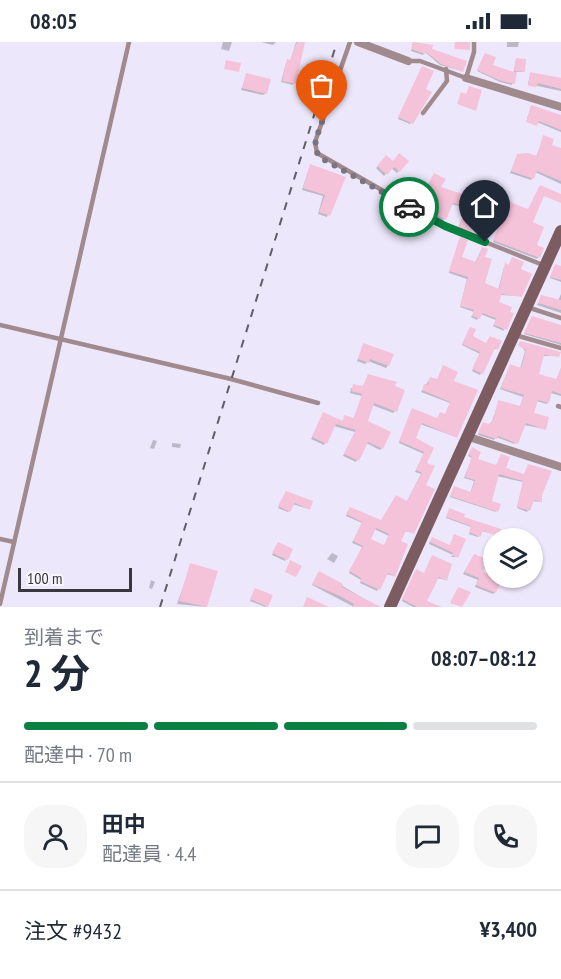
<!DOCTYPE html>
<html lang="ja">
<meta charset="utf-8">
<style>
body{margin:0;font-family:"PT Sans Narrow","Noto Sans JP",sans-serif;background:#f6f6f7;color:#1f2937;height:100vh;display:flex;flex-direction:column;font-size:22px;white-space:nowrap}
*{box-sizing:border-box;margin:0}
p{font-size:20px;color:#747a83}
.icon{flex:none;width:33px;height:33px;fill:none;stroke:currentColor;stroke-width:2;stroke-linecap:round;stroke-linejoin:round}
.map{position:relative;height:565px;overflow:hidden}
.panel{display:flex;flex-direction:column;background:#fff;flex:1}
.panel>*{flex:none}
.tools{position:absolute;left:483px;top:486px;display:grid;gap:12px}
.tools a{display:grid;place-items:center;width:60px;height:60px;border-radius:50%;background:#fff;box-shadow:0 2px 4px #0004;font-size:30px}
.scale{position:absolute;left:18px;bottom:15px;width:114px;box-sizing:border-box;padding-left:6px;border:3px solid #39363e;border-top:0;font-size:16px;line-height:21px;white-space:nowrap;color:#39363e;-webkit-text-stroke:4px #f9f6fe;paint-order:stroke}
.pin{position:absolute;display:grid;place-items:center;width:51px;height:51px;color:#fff;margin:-62px -26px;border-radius:50% 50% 50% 0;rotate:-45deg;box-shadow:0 0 6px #0007}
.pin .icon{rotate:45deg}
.courier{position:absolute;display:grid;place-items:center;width:60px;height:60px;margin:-30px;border:4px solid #0b8043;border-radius:50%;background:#fff;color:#222;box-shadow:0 2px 8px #0007}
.head em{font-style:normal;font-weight:700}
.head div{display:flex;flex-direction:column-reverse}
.head{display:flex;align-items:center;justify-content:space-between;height:102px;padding:0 24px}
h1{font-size:39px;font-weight:700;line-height:45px}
.bar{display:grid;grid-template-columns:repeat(4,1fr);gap:9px 6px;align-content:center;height:72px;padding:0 24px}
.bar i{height:8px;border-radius:4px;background:#e0e1e3}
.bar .on{background:#0b8043}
.bar p{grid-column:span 4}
.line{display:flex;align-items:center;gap:15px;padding:0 24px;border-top:2px solid #e0e1e3}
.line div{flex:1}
.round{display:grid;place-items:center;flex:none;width:63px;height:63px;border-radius:24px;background:#f6f6f7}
.status{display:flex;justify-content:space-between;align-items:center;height:42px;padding:0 30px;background:#fff;direction:ltr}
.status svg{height:16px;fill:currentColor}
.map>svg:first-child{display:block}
.shadow{fill:#0003;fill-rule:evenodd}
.building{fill:#f5c3d9;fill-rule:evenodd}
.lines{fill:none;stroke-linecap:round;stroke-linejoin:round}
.lane{stroke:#a18a8d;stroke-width:4.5}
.street{stroke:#a18a8d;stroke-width:8}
.secondary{stroke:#7c5c61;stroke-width:12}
.rail{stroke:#615d68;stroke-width:2;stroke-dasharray:8 8;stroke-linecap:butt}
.done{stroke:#787480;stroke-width:6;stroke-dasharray:0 10.8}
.route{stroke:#0b8043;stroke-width:8}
</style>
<div class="status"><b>08:05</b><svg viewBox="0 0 49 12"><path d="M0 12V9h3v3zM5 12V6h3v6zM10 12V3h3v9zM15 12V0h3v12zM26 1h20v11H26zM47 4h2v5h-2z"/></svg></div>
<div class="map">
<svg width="561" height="565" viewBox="0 0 561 565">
<rect width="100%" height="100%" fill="#ede7fb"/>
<g class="shadow">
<path d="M 223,0 L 232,0 L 229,9 L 221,7 Z"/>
<path d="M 261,0 L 276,0 L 273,3 Z"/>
<path d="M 296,0 L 302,0 L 293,43 L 281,40 L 286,21 L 290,20 Z"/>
<path d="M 413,0 L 465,20 L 462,29 L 440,23 L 425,10 L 423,13 L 411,9 Z"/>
<path d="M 507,0 L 519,0 L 518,5 L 507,5 Z"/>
<path d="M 484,14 L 491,24 L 513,32 L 516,17 L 523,30 L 516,30 L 512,43 L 500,40 L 477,29 Z"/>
<path d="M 421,27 L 411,81 L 410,82 L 398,77 Z"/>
<path d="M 247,33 L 266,51 L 263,53 L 241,48 Z"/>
<path d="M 530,33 L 561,36 L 561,49 L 528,42 Z"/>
<path d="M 532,64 L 561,75 L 561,90 L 527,76 Z"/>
<path d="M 544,95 L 550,104 L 561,107 L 561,142 L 535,130 L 531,138 L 510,131 L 518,114 L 536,115 Z"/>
<path d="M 386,115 L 393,121 L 407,120 L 397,131 L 391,126 L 384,134 L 376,126 Z"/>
<path d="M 309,126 L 344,136 L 327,175 L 318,172 L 323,154 L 302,148 Z"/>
<path d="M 433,134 L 439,146 L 482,160 L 468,190 L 458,186 L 465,169 L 463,165 L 451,162 L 443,179 L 417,165 Z"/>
<path d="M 539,146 L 561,153 L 561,159 L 538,150 L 531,181 L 535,204 L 542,207 L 537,217 L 493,200 L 504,171 L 500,169 L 504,161 L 528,169 Z"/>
<path d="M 390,164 L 399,175 L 412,181 L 407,191 L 383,178 Z"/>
<path d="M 459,198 L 460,216 L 475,221 L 482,206 L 483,242 L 498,248 L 504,225 L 508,224 L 512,217 L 519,228 L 521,254 L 500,253 L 497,261 L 504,289 L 493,284 L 496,278 L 480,272 L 477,278 L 471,275 L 474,270 L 460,265 L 467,237 L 449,231 Z"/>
<path d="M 555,224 L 561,225 L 561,240 L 550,236 Z"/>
<path d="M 561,252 L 561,271 L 537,263 L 541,255 L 558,259 Z"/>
<path d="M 531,277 L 561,285 L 561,303 L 524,292 Z"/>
<path d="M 469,288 L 471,295 L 486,302 L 489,297 L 497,307 L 493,307 L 480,333 L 472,329 L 480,312 L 462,303 Z"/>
<path d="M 519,302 L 558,314 L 543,314 L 537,333 L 556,338 L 561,326 L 561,354 L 551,351 L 547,362 L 536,359 L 532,372 L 544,387 L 524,383 L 515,402 L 496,395 L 494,398 L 478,393 L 482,383 L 489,384 L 492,379 L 499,360 L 520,365 L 523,355 L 500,347 L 509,326 L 520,327 L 525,309 Z"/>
<path d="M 364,303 L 388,323 L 386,326 L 368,319 L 365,322 L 357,319 Z"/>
<path d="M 368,334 L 395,369 L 393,371 L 372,363 L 366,380 L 382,406 L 380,408 L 366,401 L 356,420 L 343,414 L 355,390 L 334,384 L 324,403 L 311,397 L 323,372 L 342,380 L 345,375 L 353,378 L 362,354 L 350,351 L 351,346 L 362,346 Z"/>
<path d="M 430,337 L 453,340 L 456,395 L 420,382 L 414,397 L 432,407 L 425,422 L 424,444 L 413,491 L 404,489 L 399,500 L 394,534 L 386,532 L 377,549 L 360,541 L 361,538 L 349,531 L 362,505 L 352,501 L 362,481 L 346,474 L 349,468 L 381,480 L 406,461 L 421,432 L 415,430 L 424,412 L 399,401 L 411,369 L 437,378 L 440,371 L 445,373 L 450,361 L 421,350 ZM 374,487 L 389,494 L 384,505 L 369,498 Z"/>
<path d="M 153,398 L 157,399 L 154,407 L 150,406 Z"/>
<path d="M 172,401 L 181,402 L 180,406 L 172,405 Z"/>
<path d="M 471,408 L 476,418 L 524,434 L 540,453 L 540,460 L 532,459 L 527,470 L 517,466 L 523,440 L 496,434 L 490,460 L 496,470 L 450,455 L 453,447 L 470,452 L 474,439 L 464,436 L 472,416 L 468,414 Z"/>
<path d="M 285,452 L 308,467 L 293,462 L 288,470 L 278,466 Z"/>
<path d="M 449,469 L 462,476 L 497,493 L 481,489 L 478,495 L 469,492 L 471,485 L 446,476 Z"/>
<path d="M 430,499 L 450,504 L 456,515 L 451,515 L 453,513 L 429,502 Z"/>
<path d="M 277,503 L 291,508 L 285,519 L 272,513 Z"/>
<path d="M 332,511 L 338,514 L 334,521 L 327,517 Z"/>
<path d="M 473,515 L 495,550 L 493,552 L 475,545 L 478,538 L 463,532 Z"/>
<path d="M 431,516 L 446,538 L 437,536 L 425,559 L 436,565 L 413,565 L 402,559 L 415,530 L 424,533 Z"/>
<path d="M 191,523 L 216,530 L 206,565 L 177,562 Z"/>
<path d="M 319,530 L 378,565 L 354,565 L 312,543 Z"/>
<path d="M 151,538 L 155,540 L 152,547 L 149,546 Z"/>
<path d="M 255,547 L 267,564 L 265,565 L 250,559 Z"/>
</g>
<g class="building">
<path d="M 297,0 L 305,0 L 296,42 L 282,39 L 287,17 L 290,18 Z"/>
<path d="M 413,0 L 433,3 L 432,7 L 467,19 L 463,30 L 441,22 L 426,10 L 425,12 L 411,7 Z"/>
<path d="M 455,0 L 470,0 L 470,8 L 454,7 Z"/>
<path d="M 485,11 L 496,15 L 493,23 L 517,31 L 515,42 L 501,39 L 477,28 Z"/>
<path d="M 516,16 L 526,17 L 525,30 L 514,29 Z"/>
<path d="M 226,18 L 241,21 L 239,30 L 224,27 Z"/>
<path d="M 422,24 L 434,29 L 426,47 L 432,50 L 413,82 L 398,75 Z"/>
<path d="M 530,30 L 561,36 L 561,47 L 538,41 L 537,45 L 528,44 Z"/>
<path d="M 246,31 L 271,37 L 267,52 L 242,46 Z"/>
<path d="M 469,44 L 482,48 L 476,69 L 457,62 L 461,50 L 466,52 Z"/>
<path d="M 531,63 L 561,73 L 561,88 L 539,79 L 537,84 L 526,80 Z"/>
<path d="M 543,93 L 554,97 L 552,103 L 561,106 L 561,139 L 537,129 L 534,137 L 511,129 L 517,112 L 528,111 L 537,114 Z"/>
<path d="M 399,111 L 409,119 L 400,130 L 394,125 L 387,133 L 377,124 L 386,113 L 393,119 Z"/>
<path d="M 310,122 L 346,135 L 330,174 L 319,170 L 325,153 L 303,146 Z"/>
<path d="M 434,131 L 446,137 L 441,145 L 484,159 L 471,190 L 459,185 L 466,167 L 464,164 L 453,161 L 446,178 L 417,163 Z"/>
<path d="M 540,143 L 561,152 L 561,161 L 544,154 L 533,180 L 544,185 L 537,203 L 544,206 L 540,216 L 493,198 L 505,170 L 501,168 L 505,158 L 528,167 Z"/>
<path d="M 391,161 L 404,168 L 401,174 L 414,180 L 409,190 L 384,176 Z"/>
<path d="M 460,195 L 468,198 L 462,215 L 476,220 L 482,205 L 488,207 L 485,215 L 492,217 L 485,241 L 499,247 L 505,221 L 509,223 L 512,215 L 524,220 L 521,227 L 532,232 L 522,255 L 502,252 L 499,260 L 512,265 L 510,270 L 514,271 L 507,288 L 494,283 L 496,276 L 482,271 L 480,277 L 472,274 L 474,268 L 460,264 L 468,235 L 449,229 Z"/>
<path d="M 555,222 L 561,224 L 561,238 L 550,235 Z"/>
<path d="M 541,253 L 561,258 L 561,268 L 538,261 Z"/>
<path d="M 532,274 L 561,283 L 561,301 L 524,291 Z"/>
<path d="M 470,285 L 476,287 L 473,294 L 486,301 L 490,294 L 502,299 L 498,308 L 495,306 L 483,332 L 472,327 L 480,310 L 462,302 Z"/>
<path d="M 520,299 L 561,310 L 559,315 L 544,313 L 539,332 L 556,337 L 561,326 L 561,352 L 552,349 L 549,361 L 538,358 L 534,371 L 549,375 L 546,388 L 526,381 L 518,402 L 498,394 L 497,397 L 478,391 L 483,380 L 489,382 L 494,376 L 498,358 L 520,364 L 524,353 L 501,346 L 510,322 L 521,326 L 526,308 L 518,303 Z"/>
<path d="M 363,301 L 394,312 L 389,324 L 370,317 L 369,321 L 358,317 Z"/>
<path d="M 443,323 L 458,330 L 454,339 L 478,348 L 457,396 L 422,381 L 416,396 L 434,406 L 427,421 L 435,424 L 426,443 L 435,447 L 414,492 L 406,489 L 401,499 L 408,502 L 395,535 L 388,531 L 380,548 L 360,539 L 361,536 L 349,529 L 363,504 L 353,499 L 362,480 L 346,472 L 350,465 L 381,478 L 396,453 L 407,459 L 422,431 L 416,428 L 424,410 L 399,399 L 412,366 L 437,376 L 440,370 L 445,372 L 450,360 L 422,348 L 424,342 L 428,343 L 430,335 L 437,337 ZM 376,486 L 389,492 L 384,503 L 371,497 Z"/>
<path d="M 368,332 L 397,340 L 395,344 L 405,348 L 397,370 L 374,361 L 368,379 L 391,390 L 383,407 L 368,400 L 359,419 L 344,412 L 356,388 L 336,382 L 327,402 L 312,395 L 323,370 L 343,379 L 344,373 L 354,376 L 362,352 L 351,349 L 353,342 L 363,344 Z"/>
<path d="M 472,405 L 481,410 L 478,417 L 496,423 L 501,412 L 510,415 L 506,426 L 524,432 L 528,422 L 552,429 L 542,453 L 542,460 L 534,458 L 530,469 L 517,465 L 523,439 L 499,432 L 492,459 L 501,462 L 498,470 L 450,454 L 454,444 L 471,450 L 475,438 L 465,435 L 472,414 L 468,413 Z"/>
<path d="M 286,449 L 313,459 L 310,468 L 295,461 L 290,470 L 278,464 Z"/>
<path d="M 449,466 L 465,472 L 464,475 L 501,487 L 498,494 L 483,489 L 480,495 L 469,490 L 471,484 L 446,475 Z"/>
<path d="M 454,492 L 466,497 L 458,516 L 452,513 L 453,511 L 430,500 L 432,495 L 450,503 Z"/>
<path d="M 278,500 L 293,507 L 288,518 L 272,511 Z"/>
<path d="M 474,512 L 489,518 L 483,530 L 502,537 L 496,551 L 476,543 L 479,536 L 464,530 Z"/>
<path d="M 432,513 L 452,522 L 447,539 L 439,535 L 427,559 L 442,565 L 417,565 L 402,557 L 416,527 L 424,531 Z"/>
<path d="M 290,518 L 302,524 L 296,535 L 285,530 Z"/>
<path d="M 190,521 L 218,529 L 207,565 L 179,559 Z"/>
<path d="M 319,529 L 343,542 L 342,545 L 381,565 L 352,565 L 354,562 L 340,554 L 312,542 Z"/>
<path d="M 458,545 L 471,550 L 462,565 L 450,561 Z"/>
<path d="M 255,546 L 273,553 L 268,565 L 250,557 Z"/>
<path d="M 307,555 L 329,565 L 303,565 Z"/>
</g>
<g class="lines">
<g class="lane">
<path d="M 350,0 L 315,100 L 317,111 L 445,184 L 543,223"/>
<path d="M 408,19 L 420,19 L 466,36 L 474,10 L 474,0"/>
<path d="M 423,71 L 447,39 L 446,27"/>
<path d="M 527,265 L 561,276"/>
<path d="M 0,283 L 231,337 L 318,361"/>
<path d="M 515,293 L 561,306"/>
<path d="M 558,364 L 561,365"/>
<path d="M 0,497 L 14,500"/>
<path d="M 0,562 L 129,0"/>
</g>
<g class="street">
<path d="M 358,0 L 408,19"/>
<path d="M 466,36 L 561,65"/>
<path d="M 469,395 L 561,425"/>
</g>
<path class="secondary" d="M 390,565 L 561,189"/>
<path class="rail" d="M 160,565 L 337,0"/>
</g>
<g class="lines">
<path class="done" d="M 322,80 C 318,93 310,105 321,116 L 409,165"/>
<path class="route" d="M 409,165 L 445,184 L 485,200"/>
</g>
</svg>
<div class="tools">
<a><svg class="icon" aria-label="layers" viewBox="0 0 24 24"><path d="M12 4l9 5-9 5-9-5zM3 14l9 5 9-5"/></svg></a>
</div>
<div class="scale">100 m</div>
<div class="pin" style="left:322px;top:80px;background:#ea580c"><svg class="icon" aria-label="bag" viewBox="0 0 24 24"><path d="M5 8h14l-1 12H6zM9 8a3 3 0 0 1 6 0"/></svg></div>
<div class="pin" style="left:485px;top:200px;background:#1f2937"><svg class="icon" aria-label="home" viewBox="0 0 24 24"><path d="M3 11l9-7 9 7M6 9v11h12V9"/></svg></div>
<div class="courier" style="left:409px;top:165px"><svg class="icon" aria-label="car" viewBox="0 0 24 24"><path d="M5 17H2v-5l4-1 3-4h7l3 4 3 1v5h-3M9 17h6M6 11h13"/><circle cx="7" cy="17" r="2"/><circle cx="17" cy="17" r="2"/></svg></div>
</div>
<section class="panel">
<div class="head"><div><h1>2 分</h1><p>到着まで</p></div><em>08:07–08:12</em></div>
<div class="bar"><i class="on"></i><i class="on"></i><i class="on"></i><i></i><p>配達中 · 70 m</p></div>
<div class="line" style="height:108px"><a class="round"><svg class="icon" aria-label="person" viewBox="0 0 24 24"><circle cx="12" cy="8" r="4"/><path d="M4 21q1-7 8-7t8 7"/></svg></a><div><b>田中</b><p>配達員 · 4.4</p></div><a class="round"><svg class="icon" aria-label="chat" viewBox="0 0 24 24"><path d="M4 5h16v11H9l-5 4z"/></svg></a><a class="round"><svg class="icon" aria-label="phone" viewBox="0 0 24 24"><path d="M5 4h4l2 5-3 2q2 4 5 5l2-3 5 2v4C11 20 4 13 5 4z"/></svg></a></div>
<div class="line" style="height:78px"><div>注文 #9432</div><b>¥3,400</b></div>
</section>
